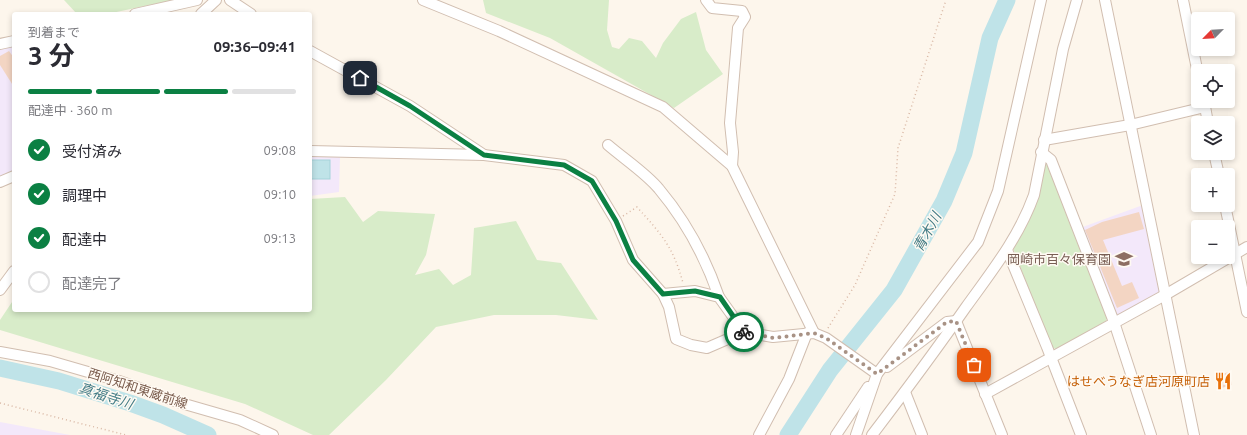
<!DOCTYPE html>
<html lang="ja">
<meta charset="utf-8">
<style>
body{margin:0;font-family:Ubuntu,"Noto Sans JP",sans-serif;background:#f7f7f7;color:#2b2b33;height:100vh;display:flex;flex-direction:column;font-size:15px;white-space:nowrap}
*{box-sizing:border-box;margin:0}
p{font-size:13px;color:#7c7c81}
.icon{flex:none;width:22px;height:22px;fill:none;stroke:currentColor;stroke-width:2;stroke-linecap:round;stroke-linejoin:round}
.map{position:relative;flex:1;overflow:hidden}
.drawer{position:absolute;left:12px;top:12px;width:300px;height:300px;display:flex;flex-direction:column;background:#fff;border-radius:4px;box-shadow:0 2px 6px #0003}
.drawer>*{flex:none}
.needle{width:26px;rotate:246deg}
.tools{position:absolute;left:1191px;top:12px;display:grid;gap:8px}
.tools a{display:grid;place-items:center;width:44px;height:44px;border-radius:4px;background:#fff;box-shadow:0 2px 6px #0003;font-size:20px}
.pin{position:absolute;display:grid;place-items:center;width:34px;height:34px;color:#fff;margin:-17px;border-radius:8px;box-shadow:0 2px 6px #0006}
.courier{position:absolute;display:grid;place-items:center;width:40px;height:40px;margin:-20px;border:3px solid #0b8043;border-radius:50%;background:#fff;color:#222;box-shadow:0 1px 5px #0007}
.summary em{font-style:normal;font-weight:700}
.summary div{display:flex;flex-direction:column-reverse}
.summary{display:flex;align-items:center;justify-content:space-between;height:68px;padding:0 16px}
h1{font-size:26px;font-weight:700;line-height:30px}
.bar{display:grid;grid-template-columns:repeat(4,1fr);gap:6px 4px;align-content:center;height:48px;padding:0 16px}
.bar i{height:5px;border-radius:3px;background:#e1e1e2}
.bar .current{background:#0b8043}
.bar p{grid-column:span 4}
ol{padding:0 16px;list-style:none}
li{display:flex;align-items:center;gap:12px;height:44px}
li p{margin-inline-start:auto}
li .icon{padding:4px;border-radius:50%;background:#0b8043;color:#fff;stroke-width:4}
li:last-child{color:#7c7c81}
li i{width:22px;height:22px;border:2px solid #e1e1e2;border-radius:50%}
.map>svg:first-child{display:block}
.education{fill:#f3e8fa}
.green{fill:#d8ecc9}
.water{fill:#bfe3e8;stroke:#a5d3da}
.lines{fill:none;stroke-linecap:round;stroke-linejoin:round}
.river{stroke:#bfe3e8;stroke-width:17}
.building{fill:#f3d5c3}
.minor-casing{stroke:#d1beb0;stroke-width:12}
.path{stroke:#d9b8a5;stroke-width:1.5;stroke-dasharray:1 3;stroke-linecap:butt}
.minor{stroke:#fff;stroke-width:10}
.done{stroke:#a89285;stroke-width:4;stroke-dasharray:0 7.2}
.route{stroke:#0b8043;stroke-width:5}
.labels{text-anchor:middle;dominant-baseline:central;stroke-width:3;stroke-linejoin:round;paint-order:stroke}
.education-label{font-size:13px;fill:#785e54;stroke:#fffaf3;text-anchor:end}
.food-label{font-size:13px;fill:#c56008;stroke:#fffaf3;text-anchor:end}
.street-label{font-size:13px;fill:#7a5c4d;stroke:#fffaf3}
.water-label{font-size:14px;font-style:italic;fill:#437c86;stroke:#fffaf3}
</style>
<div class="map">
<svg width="1247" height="435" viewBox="0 0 1247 435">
<rect width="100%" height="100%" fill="#fdf6ec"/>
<g class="education">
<path d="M 14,46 L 14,172 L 0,178 L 0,49 Z"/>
<path d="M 310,156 L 340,157 L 339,192 L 310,196 Z"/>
<path d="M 1143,205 L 1161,291 L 1116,316 L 1080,228 Z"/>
<path d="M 0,422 L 70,435 L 0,435 Z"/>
</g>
<g class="green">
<path d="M 64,0 L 173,0 L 107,14 L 77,14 Z"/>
<path d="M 483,0 L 609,0 L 607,30 L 612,47 L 619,49 L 629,38 L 642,41 L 656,58 L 663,43 L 681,19 L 696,12 L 706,50 L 723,74 L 674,108 L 550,38 L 486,13 Z"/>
<path d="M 1043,163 L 1048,163 L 1108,315 L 1106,321 L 1056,349 L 1051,347 L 1013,248 Z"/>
<path d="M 345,197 L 363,222 L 378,211 L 435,214 L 426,255 L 415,275 L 439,269 L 453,285 L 471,275 L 474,228 L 516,221 L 537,260 L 561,263 L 598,320 L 556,315 L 494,315 L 436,327 L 386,380 L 329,435 L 313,435 L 245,404 L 0,330 L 0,320 L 14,299 L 14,310 L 310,310 L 310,199 Z"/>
</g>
<rect class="water" x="310" y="160" width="20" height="19"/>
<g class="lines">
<g class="river">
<path d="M 0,368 L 59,381 L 130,403 L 163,415 L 208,435"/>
<path d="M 788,435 L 830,370 L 894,290 L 944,201 L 964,153 L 990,38 L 1007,0"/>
</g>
</g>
<g class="building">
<path d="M 9,51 L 14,58 L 14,87 L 0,65 L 0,56 Z"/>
<path d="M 1139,212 L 1144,229 L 1103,240 L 1122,286 L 1132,282 L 1139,298 L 1117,308 L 1085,230 L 1102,222 Z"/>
<path d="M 1229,372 L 1232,385 L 1218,389 L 1215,376 Z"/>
</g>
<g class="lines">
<g class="minor-casing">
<g id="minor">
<path d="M 230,0 L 251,14"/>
<path d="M 423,0 L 499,31 L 663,107 L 732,166 L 814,333"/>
<path d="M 706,0 L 712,8 L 742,11 L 745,17 L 738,28 L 730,123 L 733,152 L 732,166"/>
<path d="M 1105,0 L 1194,435"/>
<path d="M 1183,0 L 1198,74"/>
<path d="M 135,14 L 197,0"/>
<path d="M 201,14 L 216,0"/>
<path d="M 0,44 L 14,41"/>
<path d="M 310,51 L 410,106 L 484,155"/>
<path d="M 1204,101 L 1208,123"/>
<path d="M 1044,140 L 1130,125 L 1205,107"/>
<path d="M 608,145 C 623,158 647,174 659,189 C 685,220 706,259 719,297"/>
<path d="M 310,151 L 484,155 L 564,165 L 592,181 L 616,221 L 633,260 L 663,294 L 669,307 L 676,339 L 691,345 L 707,348 L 744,332 L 773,337 L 814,333 L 826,338 L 877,374"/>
<path d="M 1041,152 L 1051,160 L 1114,322 L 1151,435"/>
<path d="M 1214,153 L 1219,175"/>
<path d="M 0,182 L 14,176"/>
<path d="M 1225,205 L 1247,312"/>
<path d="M 1007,250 L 1047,347 L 1081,435"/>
<path d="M 0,290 L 14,271"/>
<path d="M 663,294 L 695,291 L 719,297 L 744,332"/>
<path d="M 956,321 L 1002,435"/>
<path d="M 0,352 L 50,361 L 119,381 L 181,403 L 240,420 L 273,435"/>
<path d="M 887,367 L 947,322 L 956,321"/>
<path d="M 905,392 L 922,435"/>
<path d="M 985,394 L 1165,295 L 1247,247"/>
<path d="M 759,435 L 789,379 L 807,333"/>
<path d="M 836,435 L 868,387"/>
<path d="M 856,435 L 877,374 L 978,242 L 998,191 L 1041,0"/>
<path d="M 872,435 C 904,393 936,350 966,307 C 992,271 1019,237 1034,195 L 1063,49 L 1077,0"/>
</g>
</g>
<g class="path">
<path d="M 623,216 L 637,207 C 661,234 673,246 683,283"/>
<path d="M 828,328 L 855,285 L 895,194 L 898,148 L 946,0"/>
<path d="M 0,403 L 126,435"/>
</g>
<use href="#minor" class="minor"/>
</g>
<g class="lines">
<path class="done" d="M 744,332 L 774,338 L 814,333 L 826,338 L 877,374 L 947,322 L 956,321 L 974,365"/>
<path class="route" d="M 360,78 L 410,106 L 484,155 L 564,165 L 592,181 L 616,221 L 633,260 L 663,294 L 695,291 L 720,297 L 744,332"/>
</g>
<defs>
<g id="school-bare" transform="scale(1.38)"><path d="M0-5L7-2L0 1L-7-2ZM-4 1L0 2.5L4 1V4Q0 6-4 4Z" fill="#8d6e63" stroke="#fffaf3" stroke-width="2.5" paint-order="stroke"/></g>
<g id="restaurant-bare" transform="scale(1.38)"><path d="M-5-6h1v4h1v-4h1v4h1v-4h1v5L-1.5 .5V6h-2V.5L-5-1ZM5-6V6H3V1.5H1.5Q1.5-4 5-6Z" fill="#e8710a" stroke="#fffaf3" stroke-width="2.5" paint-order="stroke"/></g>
</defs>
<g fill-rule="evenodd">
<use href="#school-bare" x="1124" y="259"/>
<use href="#restaurant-bare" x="1223" y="381"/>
</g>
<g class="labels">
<g class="education-label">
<text x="1111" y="259">岡崎市百々保育園</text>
</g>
<g class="food-label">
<text x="1210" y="381">はせべうなぎ店河原町店</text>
</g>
<g class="street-label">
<text transform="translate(138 388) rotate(18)">西阿知和東蔵前線</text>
</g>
<g class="water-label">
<text transform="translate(927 232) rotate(-61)">青木川</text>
<text transform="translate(106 396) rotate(18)">真福寺川</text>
</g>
</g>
</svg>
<div class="tools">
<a><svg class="needle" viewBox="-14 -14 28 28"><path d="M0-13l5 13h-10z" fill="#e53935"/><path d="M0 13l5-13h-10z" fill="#7c7c81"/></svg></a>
<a><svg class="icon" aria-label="locate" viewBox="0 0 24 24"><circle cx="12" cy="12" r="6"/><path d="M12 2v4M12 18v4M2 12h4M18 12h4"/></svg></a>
<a><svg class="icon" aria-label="layers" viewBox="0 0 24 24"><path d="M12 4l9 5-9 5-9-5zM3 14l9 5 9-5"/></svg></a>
<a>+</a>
<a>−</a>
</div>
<div class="pin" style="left:974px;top:365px;background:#ea580c"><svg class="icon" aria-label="bag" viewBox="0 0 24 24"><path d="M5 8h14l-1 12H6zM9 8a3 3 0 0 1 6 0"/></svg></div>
<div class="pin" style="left:360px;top:78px;background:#1f2937"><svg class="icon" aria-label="home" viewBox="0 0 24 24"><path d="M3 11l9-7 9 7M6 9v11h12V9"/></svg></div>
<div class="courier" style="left:744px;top:332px"><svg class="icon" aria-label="bike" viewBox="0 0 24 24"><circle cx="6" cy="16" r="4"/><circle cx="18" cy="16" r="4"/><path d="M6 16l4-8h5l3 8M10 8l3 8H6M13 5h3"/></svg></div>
<section class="drawer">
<div class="summary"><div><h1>3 分</h1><p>到着まで</p></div><em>09:36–09:41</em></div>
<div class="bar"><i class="current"></i><i class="current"></i><i class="current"></i><i></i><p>配達中 · 360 m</p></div>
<ol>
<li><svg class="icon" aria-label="check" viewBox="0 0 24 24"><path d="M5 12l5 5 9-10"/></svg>受付済み<p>09:08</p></li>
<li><svg class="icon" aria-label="check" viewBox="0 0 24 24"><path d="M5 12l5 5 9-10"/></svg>調理中<p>09:10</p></li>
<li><svg class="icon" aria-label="check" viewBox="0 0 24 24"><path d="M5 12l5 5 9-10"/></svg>配達中<p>09:13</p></li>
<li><i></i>配達完了</li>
</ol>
</section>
</div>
